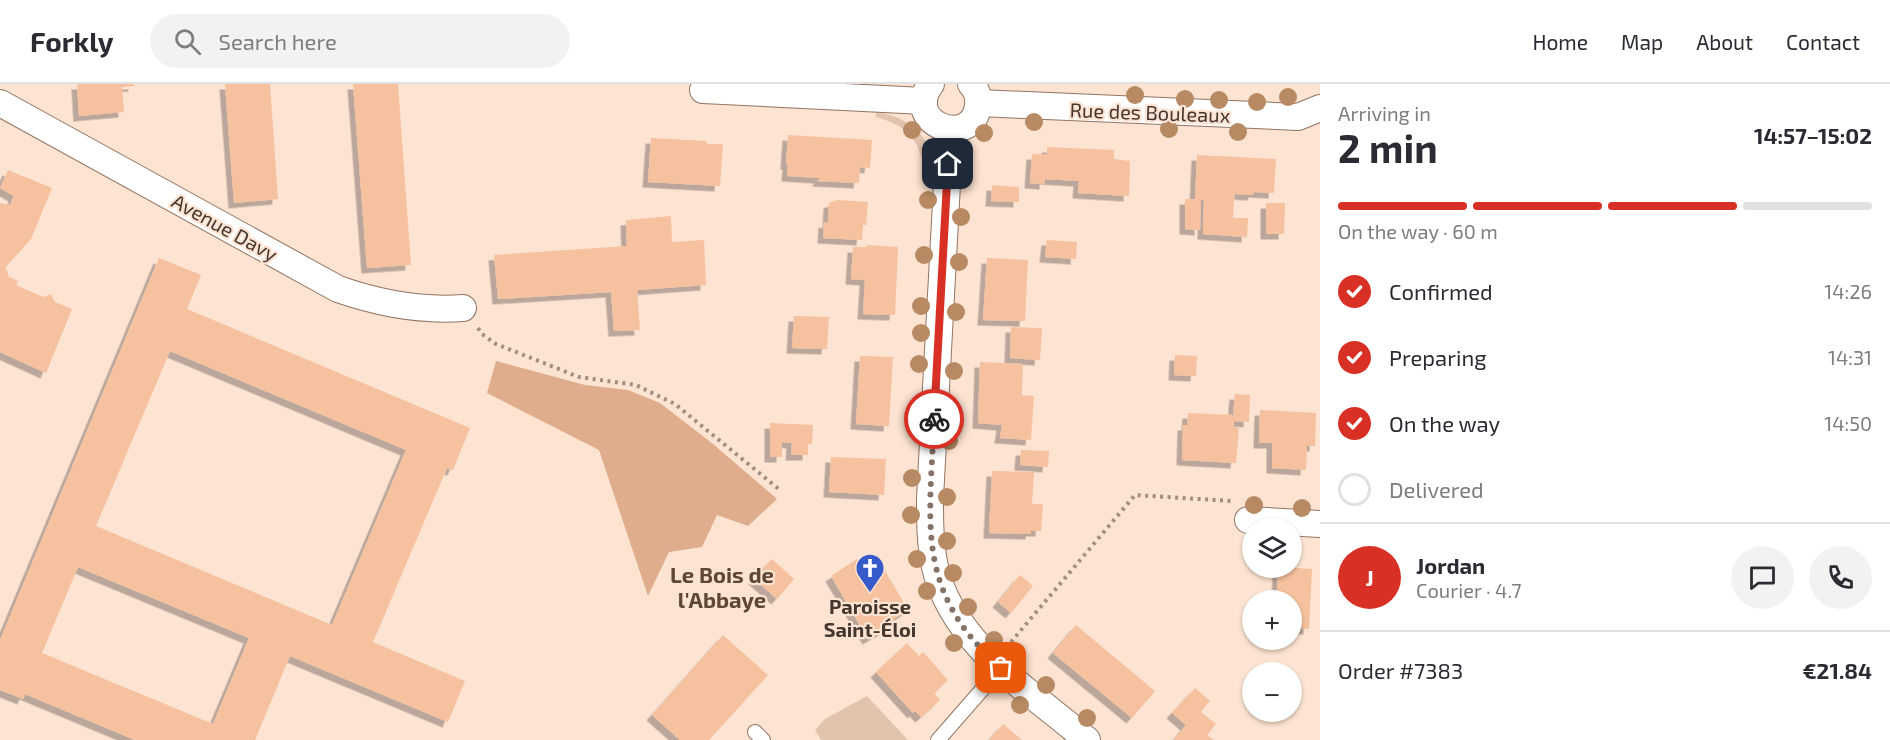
<!DOCTYPE html>
<meta charset="utf-8">
<style>
body{margin:0;font-family:"Exo 2",sans-serif;background:#f2f2f3;color:#2b2b33;height:100vh;display:flex;flex-direction:column;font-size:22px;white-space:nowrap}
*{box-sizing:border-box;margin:0}
p{font-size:20px;color:#7c7c81}
.icon{flex:none;width:33px;height:33px;fill:none;stroke:currentColor;stroke-width:2;stroke-linecap:round;stroke-linejoin:round}
.map{position:relative;flex:1;overflow:hidden}
.panel{display:flex;flex-direction:column;background:#fff;width:570px}
.panel>*{flex:none}
.tools{position:absolute;left:1242px;top:434px;display:grid;gap:12px}
.tools a{display:grid;place-items:center;width:60px;height:60px;border-radius:50%;background:#fff;box-shadow:0 2px 4px #0004;font-size:30px}
.pin{position:absolute;display:grid;place-items:center;width:51px;height:51px;color:#fff;margin:-26px;border-radius:12px;box-shadow:0 3px 9px #0006}
.courier{position:absolute;display:grid;place-items:center;width:60px;height:60px;margin:-30px;border:4px solid #d93025;border-radius:50%;background:#fff;color:#222;box-shadow:0 2px 8px #0007}
.head em{font-style:normal;font-weight:700}
.head div{display:flex;flex-direction:column-reverse}
.head{display:flex;align-items:center;justify-content:space-between;height:102px;padding:0 18px}
h1{font-size:39px;font-weight:700;line-height:45px}
.bar{display:grid;grid-template-columns:repeat(4,1fr);gap:9px 6px;align-content:center;height:72px;padding:0 18px}
.bar i{height:8px;border-radius:4px;background:#e1e1e2}
.bar .selected{background:#d93025}
.bar p{grid-column:span 4}
.line{display:flex;align-items:center;gap:15px;padding:0 18px;border-top:2px solid #e1e1e2}
.line div{flex:1}
.round{display:grid;place-items:center;flex:none;width:63px;height:63px;border-radius:32px;background:#f2f2f3}
ol{padding:0 18px;list-style:none}
li{display:flex;align-items:center;gap:18px;height:66px}
li p{margin-inline-start:auto}
li .icon{padding:6px;border-radius:50%;background:#d93025;color:#fff;stroke-width:4}
li:last-child{color:#7c7c81}
li i{width:33px;height:33px;border:3px solid #e1e1e2;border-radius:50%}
header{display:flex;align-items:center;gap:36px;box-sizing:border-box;height:84px;padding:0 30px;background:#fff;border-bottom:2px solid #e1e1e2}
header strong{font-size:28px}
nav{display:flex;gap:33px;margin-inline-start:auto;font-size:21px}
.search{width:420px;height:54px;background:#f2f2f3;display:flex;align-items:center;gap:15px;box-sizing:border-box;padding:0 21px;border-radius:33px;color:#7c7c81;font-size:22px}
main{display:flex;flex:1;min-height:0}
.map>svg:first-child{display:block}
.green{fill:#e2c3ae}
.forest{fill:#dfad8b}
.building{fill:#f5c19e;fill-rule:evenodd;filter:url(#shadow)}
.lines{fill:none;stroke-linecap:round;stroke-linejoin:round}
.lane-casing{stroke:#917562;stroke-width:16}
.street-casing{stroke:#917562;stroke-width:28}
.path{stroke:#a18d81;stroke-width:4;stroke-dasharray:3 4.5;stroke-linecap:butt}
.lane{stroke:#fff;stroke-width:14}
.street{stroke:#fff;stroke-width:26}
.tree{fill:#b78a63}
.done{stroke:#857368;stroke-width:6;stroke-dasharray:0 10.8}
.route{stroke:#d93025;stroke-width:8}
.labels{text-anchor:middle;dominant-baseline:central;stroke-width:4.5;stroke-linejoin:round;paint-order:stroke}
.street-label{font-size:20px;fill:#44372f;stroke:#fde3d2}
.poi-label{font-size:20px;font-weight:bold;fill:#44372f;stroke:#fde3d2}
.quarter-label{font-size:22px;font-weight:bold;fill:#604634;stroke:#fde3d2}
</style>
<header>
<strong>Forkly</strong>
<div class="search"><svg class="icon" aria-label="search" viewBox="0 0 24 24"><circle cx="10" cy="10" r="6"/><path d="M15 15l6 6"/></svg>Search here</div>
<nav><a>Home</a><a>Map</a><a>About</a><a>Contact</a></nav>
</header>
<main>
<div class="map">
<svg width="1320" height="656" viewBox="0 0 1320 656">
<defs>
<filter id="shadow"><feDropShadow dx="-5.5" dy="5.5" stdDeviation="0" flood-color="#0004"/></filter>
</defs>
<rect width="100%" height="100%" fill="#fde3d2"/>
<g class="green">
<path d="M 876,28 C 909,32 936,55 933,91 L 926,91 C 918,57 912,43 876,33 Z"/>
<path d="M 867,612 L 908,656 L 821,656 L 815,646 L 825,635 Z"/>
</g>
<path class="forest" d="M 496,277 L 585,301 L 628,306 L 660,319 L 713,360 L 777,415 L 748,442 L 717,431 L 702,463 L 669,468 L 648,512 L 599,366 L 487,309 Z"/>
<g class="building">
<path d="M 77,0 L 134,0 L 134,2 L 122,3 L 124,28 L 79,32 Z"/>
<path d="M 225,0 L 270,0 L 278,115 L 234,119 Z"/>
<path d="M 353,0 L 398,0 L 411,181 L 367,184 Z"/>
<path d="M 788,51 L 872,56 L 870,84 L 860,83 L 859,99 L 817,97 L 820,94 L 787,92 L 788,80 L 786,80 Z"/>
<path d="M 651,54 L 707,57 L 707,60 L 723,60 L 720,102 L 648,98 Z"/>
<path d="M 1047,63 L 1114,66 L 1114,75 L 1130,77 L 1129,112 L 1078,109 L 1079,97 L 1045,95 L 1045,100 L 1030,99 L 1032,70 L 1047,71 Z"/>
<path d="M 1197,71 L 1276,75 L 1274,109 L 1254,108 L 1253,111 L 1235,110 L 1235,100 L 1233,134 L 1248,134 L 1247,153 L 1203,150 L 1204,116 L 1201,116 L 1200,146 L 1185,145 L 1185,115 L 1195,115 Z"/>
<path d="M 8,86 L 52,104 L 31,155 L 4,185 L 6,184 L 9,193 L 18,197 L 16,201 L 43,213 L 51,210 L 55,218 L 72,225 L 46,289 L 0,268 L 0,119 L 10,121 L 14,112 L 0,104 Z"/>
<path d="M 992,101 L 1019,103 L 1019,118 L 991,117 Z"/>
<path d="M 837,116 L 868,118 L 866,141 L 863,141 L 862,156 L 823,154 L 824,138 L 828,139 L 829,119 Z"/>
<path d="M 1266,119 L 1285,119 L 1284,150 L 1266,150 Z"/>
<path d="M 671,132 L 672,158 L 704,156 L 706,201 L 637,206 L 640,246 L 614,247 L 611,208 L 498,215 L 494,171 L 627,162 L 626,136 Z"/>
<path d="M 1047,156 L 1077,158 L 1076,175 L 1045,173 Z"/>
<path d="M 866,161 L 898,163 L 895,231 L 863,230 L 865,196 L 851,195 L 853,163 L 867,163 Z"/>
<path d="M 159,174 L 201,191 L 187,225 L 470,344 L 453,386 L 447,384 L 373,558 L 465,597 L 448,638 L 290,572 L 255,656 L 135,656 L 25,610 L 23,615 L 0,606 L 0,556 ZM 170,267 L 406,366 L 332,541 L 96,442 ZM 78,483 L 249,554 L 213,640 L 42,569 Z"/>
<path d="M 987,174 L 1028,176 L 1025,237 L 983,236 Z"/>
<path d="M 794,232 L 829,233 L 827,265 L 792,264 Z"/>
<path d="M 1011,243 L 1042,244 L 1040,276 L 1010,274 Z"/>
<path d="M 1175,271 L 1197,272 L 1196,292 L 1174,291 Z"/>
<path d="M 860,272 L 893,273 L 889,342 L 856,340 Z"/>
<path d="M 980,278 L 1023,280 L 1022,311 L 1034,312 L 1031,356 L 1000,354 L 1002,341 L 978,339 Z"/>
<path d="M 1235,310 L 1250,311 L 1249,338 L 1234,337 L 1234,343 L 1239,344 L 1236,379 L 1182,376 L 1183,341 L 1187,341 L 1188,329 L 1233,331 Z"/>
<path d="M 1260,326 L 1316,329 L 1315,362 L 1307,362 L 1306,386 L 1272,384 L 1272,359 L 1259,359 Z"/>
<path d="M 770,339 L 813,341 L 812,360 L 808,360 L 808,371 L 791,371 L 792,359 L 782,358 L 782,373 L 770,373 Z"/>
<path d="M 1021,366 L 1049,367 L 1048,383 L 1020,381 Z"/>
<path d="M 831,373 L 886,375 L 884,411 L 829,408 Z"/>
<path d="M 992,387 L 1034,388 L 1032,420 L 1043,420 L 1041,447 L 1031,447 L 1031,450 L 989,449 Z"/>
<path d="M 772,475 L 794,495 L 777,515 L 754,495 Z"/>
<path d="M 857,475 L 869,494 L 884,485 L 908,526 L 892,536 L 895,540 L 868,555 L 831,492 Z"/>
<path d="M 1278,483 L 1312,485 L 1309,545 L 1292,544 L 1292,516 L 1277,516 Z"/>
<path d="M 1020,491 L 1033,502 L 1011,529 L 998,518 Z"/>
<path d="M 1076,541 L 1155,607 L 1132,634 L 1053,569 Z"/>
<path d="M 723,551 L 768,591 L 709,656 L 680,656 L 652,631 Z"/>
<path d="M 907,559 L 919,572 L 923,568 L 948,596 L 934,609 L 940,616 L 921,633 L 915,627 L 913,629 L 876,588 Z"/>
<path d="M 1195,604 L 1210,617 L 1201,628 L 1216,640 L 1207,651 L 1214,656 L 1174,656 L 1186,641 L 1172,629 Z"/>
<path d="M 1003,640 L 1022,656 L 989,656 Z"/>
</g>
<g class="lines">
<g class="lane-casing">
<g id="lane">
<path d="M 755,648 L 763,656"/>
<path d="M 938,656 L 1001,584"/>
</g>
</g>
<g class="street-casing">
<g id="street">
<path d="M 931,0 C 901,39 972,66 978,22 C 979,14 977,6 971,0"/>
<path d="M 703,6 L 924,17"/>
<path d="M 0,19 L 338,205 C 378,219 421,227 463,224"/>
<path d="M 979,19 L 1298,33 L 1320,24"/>
<path d="M 950,45 L 930,414 C 930,438 930,460 935,483 C 952,559 1032,609 1087,656"/>
<path d="M 1248,436 L 1320,440"/>
</g>
</g>
<g class="path">
<path d="M 478,244 L 482,250 L 496,260 L 579,293 L 636,301 L 675,320 L 780,406"/>
<path d="M 1011,558 L 1135,411 L 1231,417"/>
</g>
<use href="#lane" class="lane"/>
<use href="#street" class="street"/>
</g>
<g class="tree">
<circle cx="1135" cy="11" r="9"/>
<circle cx="1288" cy="13" r="9"/>
<circle cx="1185" cy="15" r="9"/>
<circle cx="1219" cy="16" r="9"/>
<circle cx="1257" cy="18" r="9"/>
<circle cx="1034" cy="38" r="9"/>
<circle cx="1169" cy="45" r="9"/>
<circle cx="912" cy="46" r="9"/>
<circle cx="1238" cy="48" r="9"/>
<circle cx="984" cy="49" r="9"/>
<circle cx="928" cy="116" r="9"/>
<circle cx="961" cy="133" r="9"/>
<circle cx="924" cy="171" r="9"/>
<circle cx="959" cy="178" r="9"/>
<circle cx="921" cy="222" r="9"/>
<circle cx="956" cy="228" r="9"/>
<circle cx="921" cy="249" r="9"/>
<circle cx="919" cy="280" r="9"/>
<circle cx="954" cy="287" r="9"/>
<circle cx="951" cy="327" r="9"/>
<circle cx="916" cy="332" r="9"/>
<circle cx="949" cy="357" r="9"/>
<circle cx="912" cy="394" r="9"/>
<circle cx="947" cy="413" r="9"/>
<circle cx="1254" cy="421" r="9"/>
<circle cx="1302" cy="424" r="9"/>
<circle cx="911" cy="431" r="9"/>
<circle cx="947" cy="457" r="9"/>
<circle cx="917" cy="475" r="9"/>
<circle cx="953" cy="489" r="9"/>
<circle cx="927" cy="507" r="9"/>
<circle cx="968" cy="523" r="9"/>
<circle cx="994" cy="556" r="9"/>
<circle cx="954" cy="559" r="9"/>
<circle cx="1014" cy="574" r="9"/>
<circle cx="1046" cy="601" r="9"/>
<circle cx="1020" cy="621" r="9"/>
<circle cx="1087" cy="634" r="9"/>
</g>
<g class="lines">
<path class="done" d="M 934,335 C 930,440 914,507 1001,584"/>
<path class="route" d="M 934,335 L 948,80"/>
</g>
<defs>
<g id="church-pin" transform="scale(1.5)"><path d="M0 17L-7.5 6A9.5 9.5 0 1 1 7.5 6Z" fill="#375acb" stroke="#fde3d2"/><path d="M-1.2-6h2.4v3.5h3.3v2.4h-3.3V6h-2.4V-.1h-3.3v-2.4h3.3Z" fill="#fff"/></g>
</defs>
<g fill-rule="evenodd">
<use href="#church-pin" x="870" y="484"/>
</g>
<g class="labels">
<g class="street-label">
<text transform="translate(1150 28) rotate(2)">Rue des Bouleaux</text>
<text transform="translate(225 143) rotate(29)">Avenue Davy</text>
</g>
<g class="poi-label">
<text x="870" y="522">Paroisse<tspan x="870" dy="23">Saint-Éloi</tspan></text>
</g>
<g class="quarter-label">
<text x="722" y="490">Le Bois de<tspan x="722" dy="25">l'Abbaye</tspan></text>
</g>
</g>
</svg>
<div class="tools">
<a><svg class="icon" aria-label="layers" viewBox="0 0 24 24"><path d="M12 4l9 5-9 5-9-5zM3 14l9 5 9-5"/></svg></a>
<a>+</a>
<a>−</a>
</div>
<div class="pin" style="left:1001px;top:584px;background:#ea580c"><svg class="icon" aria-label="bag" viewBox="0 0 24 24"><path d="M5 8h14l-1 12H6zM9 8a3 3 0 0 1 6 0"/></svg></div>
<div class="pin" style="left:948px;top:80px;background:#1f2937"><svg class="icon" aria-label="home" viewBox="0 0 24 24"><path d="M3 11l9-7 9 7M6 9v11h12V9"/></svg></div>
<div class="courier" style="left:934px;top:335px"><svg class="icon" aria-label="bike" viewBox="0 0 24 24"><circle cx="6" cy="16" r="4"/><circle cx="18" cy="16" r="4"/><path d="M6 16l4-8h5l3 8M10 8l3 8H6M13 5h3"/></svg></div>
</div>
<section class="panel">
<div class="head"><div><h1>2 min</h1><p>Arriving in</p></div><em>14:57–15:02</em></div>
<div class="bar"><i class="selected"></i><i class="selected"></i><i class="selected"></i><i></i><p>On the way · 60 m</p></div>
<ol>
<li><svg class="icon" aria-label="check" viewBox="0 0 24 24"><path d="M5 12l5 5 9-10"/></svg>Confirmed<p>14:26</p></li>
<li><svg class="icon" aria-label="check" viewBox="0 0 24 24"><path d="M5 12l5 5 9-10"/></svg>Preparing<p>14:31</p></li>
<li><svg class="icon" aria-label="check" viewBox="0 0 24 24"><path d="M5 12l5 5 9-10"/></svg>On the way<p>14:50</p></li>
<li><i></i>Delivered</li>
</ol>
<div class="line" style="height:108px"><b class="round" style="background:#d93025;color:#fff">J</b><div><b>Jordan</b><p>Courier · 4.7</p></div><a class="round"><svg class="icon" aria-label="chat" viewBox="0 0 24 24"><path d="M4 5h16v11H9l-5 4z"/></svg></a><a class="round"><svg class="icon" aria-label="phone" viewBox="0 0 24 24"><path d="M5 4h4l2 5-3 2q2 4 5 5l2-3 5 2v4C11 20 4 13 5 4z"/></svg></a></div>
<div class="line" style="height:78px"><div>Order #7383</div><b>€21.84</b></div>
</section>
</main>
